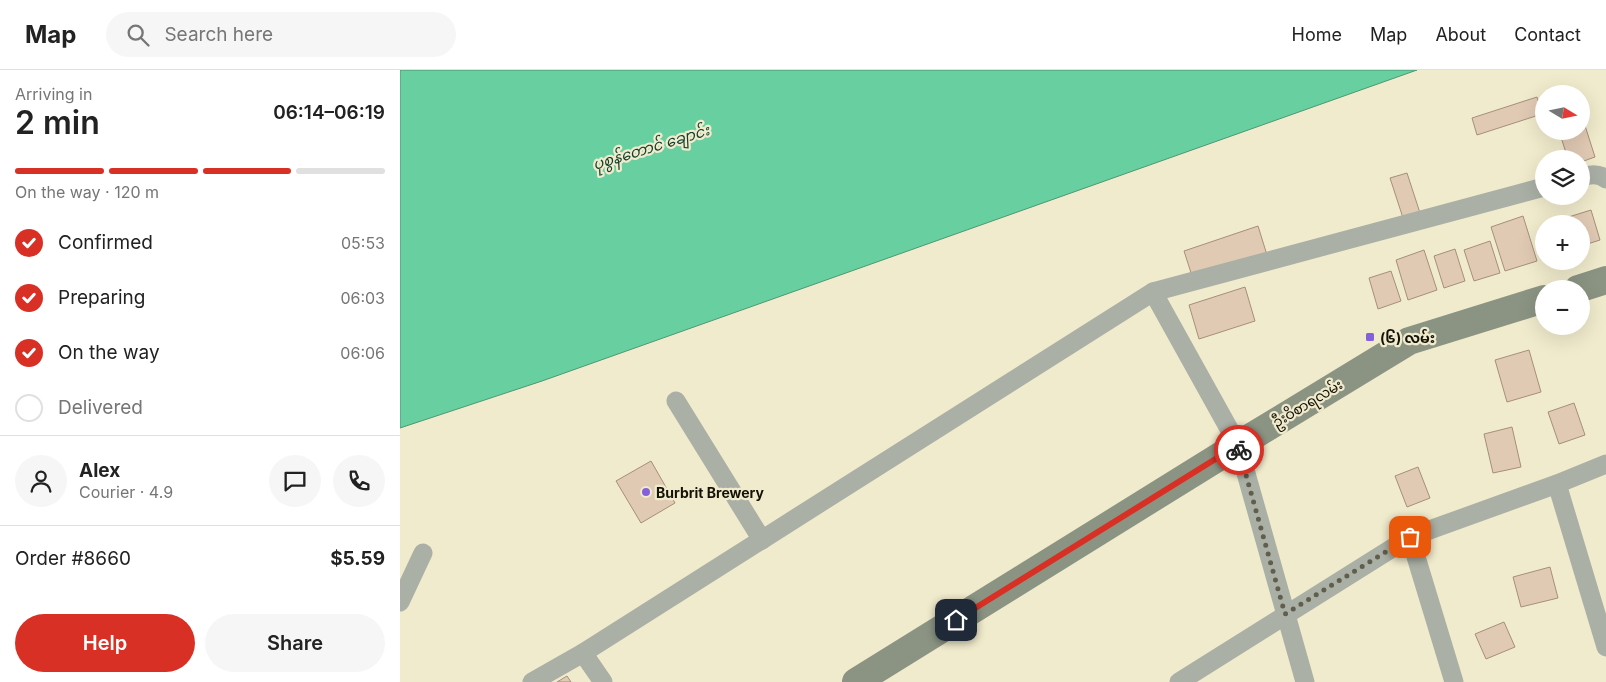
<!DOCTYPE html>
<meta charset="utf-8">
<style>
body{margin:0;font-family:Inter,"Noto Sans Myanmar",sans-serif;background:#f6f6f6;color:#222;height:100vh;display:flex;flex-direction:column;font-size:19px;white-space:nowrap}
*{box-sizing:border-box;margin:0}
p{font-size:16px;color:#767676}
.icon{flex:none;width:28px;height:28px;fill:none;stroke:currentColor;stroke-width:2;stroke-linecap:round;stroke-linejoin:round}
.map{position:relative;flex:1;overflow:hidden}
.drawer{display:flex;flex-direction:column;background:#fff;width:400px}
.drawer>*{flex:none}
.needle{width:32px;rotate:100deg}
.controls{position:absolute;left:1135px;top:15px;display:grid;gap:10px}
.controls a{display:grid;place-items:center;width:55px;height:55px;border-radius:50%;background:#fff;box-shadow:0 5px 20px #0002;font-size:25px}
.pin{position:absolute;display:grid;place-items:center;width:42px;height:42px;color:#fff;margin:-21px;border-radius:10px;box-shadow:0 2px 8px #0006}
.courier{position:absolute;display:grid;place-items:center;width:50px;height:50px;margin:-25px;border:4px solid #d93025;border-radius:50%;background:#fff;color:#222;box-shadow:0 1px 6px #0007}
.head em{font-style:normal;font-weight:600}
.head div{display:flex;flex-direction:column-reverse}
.head{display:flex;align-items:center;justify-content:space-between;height:85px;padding:0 15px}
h1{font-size:32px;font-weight:600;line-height:38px}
.bar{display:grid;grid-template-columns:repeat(4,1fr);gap:8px 5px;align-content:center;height:60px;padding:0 15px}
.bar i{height:6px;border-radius:4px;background:#e0e0e0}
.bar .active{background:#d93025}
.bar p{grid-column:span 4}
.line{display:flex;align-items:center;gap:12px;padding:0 15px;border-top:1px solid #e0e0e0}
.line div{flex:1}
.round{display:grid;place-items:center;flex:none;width:52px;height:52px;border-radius:26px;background:#f6f6f6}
ol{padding:0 15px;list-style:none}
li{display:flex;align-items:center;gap:15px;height:55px}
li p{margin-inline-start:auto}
li .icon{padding:5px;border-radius:50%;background:#d93025;color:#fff;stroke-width:4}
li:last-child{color:#767676}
li i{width:28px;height:28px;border:2px solid #e0e0e0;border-radius:50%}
.primary-button{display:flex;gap:10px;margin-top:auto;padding:10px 15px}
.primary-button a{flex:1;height:58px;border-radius:30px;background:#d93025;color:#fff;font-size:20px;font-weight:600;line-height:58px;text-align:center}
.primary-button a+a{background:#f6f6f6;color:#222}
header{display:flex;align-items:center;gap:30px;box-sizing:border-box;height:70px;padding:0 25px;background:#fff;border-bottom:1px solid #e0e0e0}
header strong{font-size:24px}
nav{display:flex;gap:28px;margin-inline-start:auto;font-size:18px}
.search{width:350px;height:45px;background:#f6f6f6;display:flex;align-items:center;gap:12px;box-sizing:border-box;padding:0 18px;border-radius:28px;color:#767676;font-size:19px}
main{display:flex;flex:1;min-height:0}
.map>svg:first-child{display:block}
.water{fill:#67cfa0;stroke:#4e9672}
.building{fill:#e1cab4;stroke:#a58f7a}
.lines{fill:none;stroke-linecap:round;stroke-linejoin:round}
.minor{stroke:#aab0a5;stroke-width:19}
.secondary{stroke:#8b9483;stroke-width:28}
.done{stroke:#615e4d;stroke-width:5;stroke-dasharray:0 9}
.route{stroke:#d93025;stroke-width:6}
.poi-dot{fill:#8660db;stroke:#f1ebcd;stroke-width:2}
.labels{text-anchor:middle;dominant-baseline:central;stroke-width:4.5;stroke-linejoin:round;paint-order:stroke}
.poi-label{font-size:14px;font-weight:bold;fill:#141208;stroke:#f1ebcd;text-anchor:start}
.street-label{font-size:14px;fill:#141208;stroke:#f1ebcd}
.water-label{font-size:15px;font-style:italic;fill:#123f2c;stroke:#f1ebcd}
</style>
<header>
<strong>Map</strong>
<div class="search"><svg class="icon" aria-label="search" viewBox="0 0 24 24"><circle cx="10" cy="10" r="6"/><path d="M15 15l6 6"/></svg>Search here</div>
<nav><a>Home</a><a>Map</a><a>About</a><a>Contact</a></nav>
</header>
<main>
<section class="drawer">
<div class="head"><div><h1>2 min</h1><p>Arriving in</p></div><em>06:14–06:19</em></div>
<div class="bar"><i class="active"></i><i class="active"></i><i class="active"></i><i></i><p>On the way · 120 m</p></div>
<ol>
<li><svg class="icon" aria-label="check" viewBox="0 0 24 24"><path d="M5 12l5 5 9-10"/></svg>Confirmed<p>05:53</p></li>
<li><svg class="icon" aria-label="check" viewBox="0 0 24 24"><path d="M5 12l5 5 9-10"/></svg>Preparing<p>06:03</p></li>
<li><svg class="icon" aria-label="check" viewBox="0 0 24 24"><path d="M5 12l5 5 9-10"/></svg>On the way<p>06:06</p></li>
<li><i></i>Delivered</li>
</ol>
<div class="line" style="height:90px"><a class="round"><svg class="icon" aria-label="person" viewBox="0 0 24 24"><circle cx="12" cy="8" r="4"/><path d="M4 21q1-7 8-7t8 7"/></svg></a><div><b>Alex</b><p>Courier · 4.9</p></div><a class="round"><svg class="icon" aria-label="chat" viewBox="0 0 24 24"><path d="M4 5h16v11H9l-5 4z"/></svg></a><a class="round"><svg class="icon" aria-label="phone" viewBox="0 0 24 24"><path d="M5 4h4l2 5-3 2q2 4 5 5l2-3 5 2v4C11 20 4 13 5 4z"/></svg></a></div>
<div class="line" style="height:65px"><div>Order #8660</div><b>$5.59</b></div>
<div class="primary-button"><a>Help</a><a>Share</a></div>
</section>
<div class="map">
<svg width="1206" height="612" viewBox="0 0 1206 612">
<rect width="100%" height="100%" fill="#f1ebcd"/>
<path class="water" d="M 0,0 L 1017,0 L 142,311 L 0,358 Z"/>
<g class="building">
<path d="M 1137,27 L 1142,44 L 1077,65 L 1072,48 Z"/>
<path d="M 1181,43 L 1195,87 L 1181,92 L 1181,89 L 1168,89 L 1159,61 L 1181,61 Z"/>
<path d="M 1007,103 L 1021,146 L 1004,151 L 990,108 Z"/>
<path d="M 1191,140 L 1200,170 L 1181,176 L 1181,154 L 1160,154 L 1159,150 Z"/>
<path d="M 1123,146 L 1137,191 L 1105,201 L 1091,157 Z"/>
<path d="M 858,156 L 867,185 L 793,209 L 784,181 Z"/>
<path d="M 1090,171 L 1100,203 L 1074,211 L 1064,180 Z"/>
<path d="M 1055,179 L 1065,211 L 1044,218 L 1034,186 Z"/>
<path d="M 1024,180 L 1037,220 L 1008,230 L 996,190 Z"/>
<path d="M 991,201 L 1001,231 L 978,239 L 969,208 Z"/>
<path d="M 845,217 L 855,251 L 799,269 L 789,235 Z"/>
<path d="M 1129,280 L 1141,322 L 1107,332 L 1095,290 Z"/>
<path d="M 1174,333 L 1185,365 L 1159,374 L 1148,342 Z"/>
<path d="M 1112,357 L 1121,397 L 1093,403 L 1084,364 Z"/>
<path d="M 251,391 L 275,433 L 241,453 L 216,411 Z"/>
<path d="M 1018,397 L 1030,428 L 1007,437 L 995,406 Z"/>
<path d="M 1150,497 L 1158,528 L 1121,537 L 1113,507 Z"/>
<path d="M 1104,552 L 1115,577 L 1086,589 L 1075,564 Z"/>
<path d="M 167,606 L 171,612 L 157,612 Z"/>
</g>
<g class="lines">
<g class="minor">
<path d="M 1181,107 C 1190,104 1199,103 1206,109"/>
<path d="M 753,222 L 838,375 L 905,612"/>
<path d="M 276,331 L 362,470"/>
<path d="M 1157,414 L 1206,577"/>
<path d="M 1010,467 L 1054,612"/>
<path d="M 0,532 L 23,483"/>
<path d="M 183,583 L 203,612"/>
<path d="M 132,612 L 183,583 L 753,222 L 1144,117"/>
<path d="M 779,612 L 1010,467 L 1157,414 L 1206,394"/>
</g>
<g class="secondary">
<path d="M 1178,219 L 1206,210"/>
<path d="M 456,612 L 838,375 L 1009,271 L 1144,229"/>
</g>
</g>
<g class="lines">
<path class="done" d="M 839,380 L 885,544 L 1010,467"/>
<path class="route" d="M 556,550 L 838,375 L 839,380"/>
</g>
<g class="poi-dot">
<rect x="965" y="262" width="10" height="10" rx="2.5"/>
<circle cx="246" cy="422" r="5"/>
</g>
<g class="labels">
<g class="poi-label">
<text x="980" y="267">(၆) လမ်း</text>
<text x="256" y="422">Burbrit Brewery</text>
</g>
<g class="street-label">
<text transform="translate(907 333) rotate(-31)">ဦးဝိစာရလမ်း</text>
</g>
<g class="water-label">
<text transform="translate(251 77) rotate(-17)">ပုစွန်တောင် ချောင်း</text>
</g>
</g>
</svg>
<div class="controls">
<a><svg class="needle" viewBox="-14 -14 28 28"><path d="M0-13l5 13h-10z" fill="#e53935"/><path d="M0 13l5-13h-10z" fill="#767676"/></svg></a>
<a><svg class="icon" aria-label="layers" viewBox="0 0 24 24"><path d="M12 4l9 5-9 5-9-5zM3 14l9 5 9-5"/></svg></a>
<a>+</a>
<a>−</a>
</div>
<div class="pin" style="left:1010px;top:467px;background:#ea580c"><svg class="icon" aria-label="bag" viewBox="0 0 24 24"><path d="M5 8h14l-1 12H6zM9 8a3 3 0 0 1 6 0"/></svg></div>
<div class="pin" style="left:556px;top:550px;background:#1f2937"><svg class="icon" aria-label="home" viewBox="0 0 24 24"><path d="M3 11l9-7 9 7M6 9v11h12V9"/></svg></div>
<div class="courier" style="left:839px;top:380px"><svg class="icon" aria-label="bike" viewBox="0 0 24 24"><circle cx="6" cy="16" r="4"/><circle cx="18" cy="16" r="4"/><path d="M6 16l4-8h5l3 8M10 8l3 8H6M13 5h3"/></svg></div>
</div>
</main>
